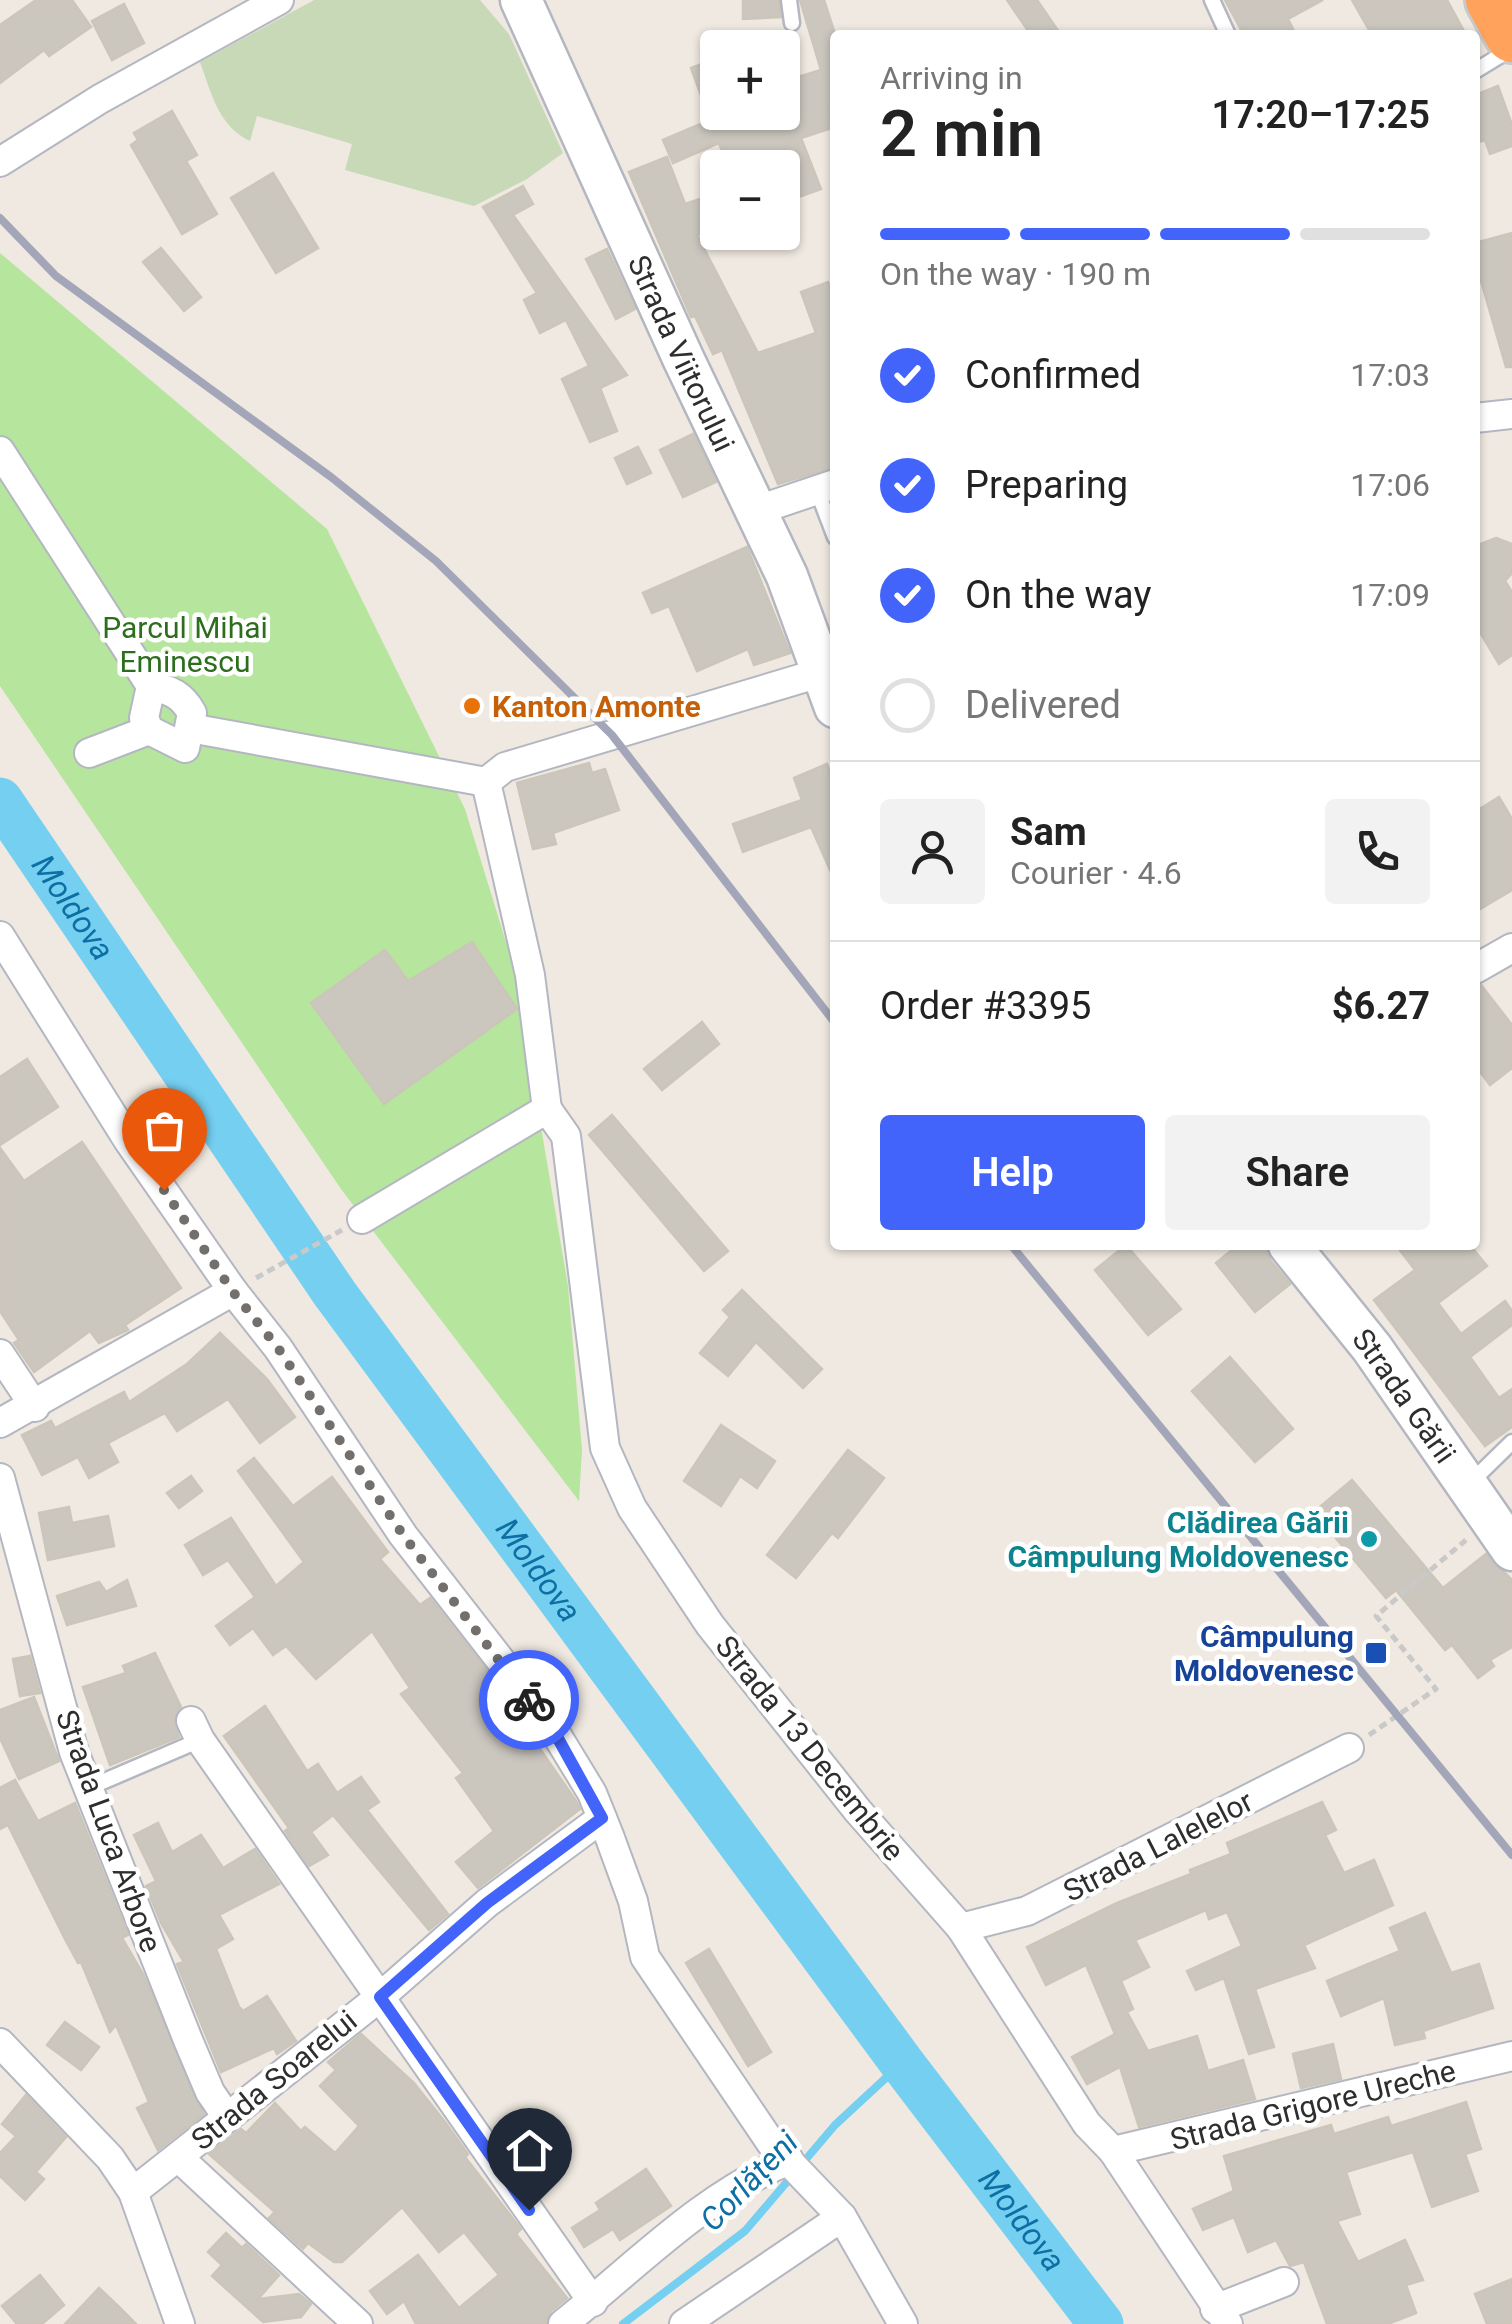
<!DOCTYPE html>
<meta charset="utf-8">
<style>
body{margin:0;font-family:Roboto,sans-serif;background:#f2f2f2;color:#222;height:100vh;display:flex;flex-direction:column;font-size:38px;white-space:nowrap}
*{box-sizing:border-box;margin:0}
p{font-size:32px;color:#767676}
.icon{flex:none;width:55px;height:55px;fill:none;stroke:currentColor;stroke-width:2;stroke-linecap:round;stroke-linejoin:round}
.map{position:relative;flex:1;overflow:hidden}
.drawer{position:absolute;left:830px;top:30px;width:650px;height:1220px;display:flex;flex-direction:column;background:#fff;border-radius:10px;box-shadow:0 2px 8px #0004}
.drawer>*{flex:none}
.buttons{position:absolute;left:700px;top:30px;display:grid;gap:20px}
.buttons a{display:grid;place-items:center;width:100px;height:100px;border-radius:10px;background:#fff;box-shadow:0 2px 8px #0004;font-size:50px}
.pin{position:absolute;display:grid;place-items:center;width:85px;height:85px;color:#fff;margin:-102px -42px;border-radius:50% 50% 50% 0;rotate:-45deg;box-shadow:0 0 10px #0007}
.pin .icon{rotate:45deg}
.courier{position:absolute;display:grid;place-items:center;width:100px;height:100px;margin:-50px;border:8px solid #4264fb;border-radius:50%;background:#fff;color:#222;box-shadow:0 2px 12px #0007}
.head em{font-style:normal;font-weight:600}
.head div{display:flex;flex-direction:column-reverse}
.head{display:flex;align-items:center;justify-content:space-between;height:170px;padding:0 50px}
h1{font-size:65px;font-weight:600;line-height:75px}
.bar{display:grid;grid-template-columns:repeat(4,1fr);gap:15px 10px;align-content:center;height:120px;padding:0 50px}
.bar i{height:12px;border-radius:8px;background:#e0e0e0}
.bar .on{background:#4264fb}
.bar p{grid-column:span 4}
.line{display:flex;align-items:center;gap:25px;padding:0 50px;border-top:2px solid #e0e0e0}
.line div{flex:1}
.round{display:grid;place-items:center;flex:none;width:105px;height:105px;border-radius:10px;background:#f2f2f2}
ol{padding:0 50px;list-style:none}
li{display:flex;align-items:center;gap:30px;height:110px}
li p{margin-inline-start:auto}
li .icon{padding:10px;border-radius:50%;background:#4264fb;color:#fff;stroke-width:4}
li:last-child{color:#767676}
li i{width:55px;height:55px;border:5px solid #e0e0e0;border-radius:50%}
.action{display:flex;gap:20px;margin-top:auto;padding:20px 50px}
.action a{flex:1;height:115px;border-radius:10px;background:#4264fb;color:#fff;font-size:40px;font-weight:600;line-height:115px;text-align:center}
.action a+a{background:#f2f2f2;color:#222}
.map>svg:first-child{display:block}
.green{fill:#b6e59e}
.cemetery{fill:#c8d9b8}
.lines{fill:none;stroke-linecap:round;stroke-linejoin:round}
.stream{stroke:#75cff0;stroke-width:8}
.river{stroke:#75cff0;stroke-width:45}
.building{fill:#cbc7bf;stroke:#cbc5ba;stroke-width:2.5}
.lane-casing{stroke:#b4b7c1;stroke-width:19}
.street-casing{stroke:#b4b7c1;stroke-width:32}
.secondary-casing{stroke:#b4b7c1;stroke-width:45}
.highway-casing{stroke:#c9c9c9;stroke-width:58}
.path{stroke:#c9c9c9;stroke-width:5;stroke-dasharray:8 5;stroke-linecap:butt}
.lane{stroke:#fff;stroke-width:14}
.street{stroke:#fff;stroke-width:28}
.secondary{stroke:#fff;stroke-width:40}
.highway{stroke:#ffa35c;stroke-width:52}
.rail{stroke:#a3a6b8;stroke-width:8}
.done{stroke:#726f6d;stroke-width:10;stroke-dasharray:0 18}
.route{stroke:#4264fb;stroke-width:12}
.food-dot{fill:#e8710a;stroke:#fff;stroke-width:4}
.culture-dot{fill:#0f9aa8;stroke:#fff;stroke-width:4}
.transit-dot{fill:#1a4fb4;stroke:#fff;stroke-width:4}
.labels{text-anchor:middle;dominant-baseline:central;stroke-width:9;stroke-linejoin:round;paint-order:stroke}
.street-label{font-size:30px;fill:#2e2e2e;stroke:#fff}
.park-label{font-size:30px;fill:#2c6e1b;stroke:#fff}
.food-label{font-size:30px;font-weight:bold;fill:#c56008;stroke:#fff;text-anchor:start}
.culture-label{font-size:30px;font-weight:bold;fill:#0d838f;stroke:#fff;text-anchor:end}
.transit-label{font-size:30px;font-weight:bold;fill:#164399;stroke:#fff;text-anchor:end}
.water-label{font-size:32px;font-style:italic;fill:#0d6fa3;stroke:#fff}
</style>
<div class="map">
<svg width="1512" height="2324" viewBox="0 0 1512 2324">
<rect width="100%" height="100%" fill="#efe9e1"/>
<path class="green" d="M 0,253 L 327,529 L 465,809 L 514,968 L 568,1286 L 582,1450 L 579,1501 L 341,1189 L 0,686 Z"/>
<path class="cemetery" d="M 314,0 L 480,0 L 509,34 L 563,153 L 527,179 L 474,206 L 345,170 L 352,144 L 257,116 L 250,141 C 218,126 211,92 200,62 Z"/>
<g class="lines">
<g class="stream">
<path d="M 801,2165 L 835,2125 L 902,2063"/>
<path d="M 623,2324 L 745,2231 L 792,2176"/>
</g>
<path class="river" id="s1" d="M 0,800 L 335,1294 L 902,2063 L 1101,2324"/>
</g>
<g class="building">
<path d="M 36,0 L 72,0 L 91,27 L 49,56 L 44,50 L 0,83 L 0,25 Z"/>
<path d="M 743,0 L 779,0 L 781,17 L 743,19 Z"/>
<path d="M 800,0 L 824,0 L 835,34 L 835,106 L 828,108 L 835,127 L 801,138 L 821,189 L 782,203 L 782,168 L 728,168 L 719,143 L 673,163 L 663,140 L 710,120 L 691,68 L 718,58 L 718,112 L 782,112 L 782,82 L 821,70 Z"/>
<path d="M 1007,0 L 1037,0 L 1061,35 L 1031,35 Z"/>
<path d="M 1225,0 L 1323,0 L 1288,19 L 1293,29 L 1282,35 L 1244,35 Z"/>
<path d="M 1352,0 L 1447,0 L 1466,35 L 1372,35 Z"/>
<path d="M 124,4 L 144,43 L 112,60 L 92,21 Z"/>
<path d="M 1498,86 L 1512,125 L 1512,146 L 1490,154 L 1485,140 L 1475,143 L 1475,95 Z"/>
<path d="M 172,111 L 197,155 L 186,161 L 217,214 L 182,234 L 131,145 L 138,140 L 134,133 Z"/>
<path d="M 667,157 L 685,204 L 718,193 L 718,228 L 697,235 L 758,353 L 816,333 L 801,292 L 828,282 L 835,301 L 835,467 L 778,484 L 722,350 L 713,354 L 695,316 L 691,317 L 629,172 Z"/>
<path d="M 273,173 L 318,248 L 276,273 L 231,198 Z"/>
<path d="M 523,186 L 533,204 L 513,215 L 627,375 L 600,388 L 617,431 L 590,442 L 562,379 L 589,366 L 566,320 L 540,333 L 524,300 L 537,293 L 483,207 Z"/>
<path d="M 1512,233 L 1512,367 L 1506,367 L 1475,260 L 1475,243 Z"/>
<path d="M 161,248 L 201,297 L 184,311 L 143,262 Z"/>
<path d="M 607,249 L 635,309 L 616,319 L 586,259 Z"/>
<path d="M 693,434 L 716,482 L 683,497 L 660,450 Z"/>
<path d="M 638,447 L 651,473 L 627,484 L 615,458 Z"/>
<path d="M 1496,538 L 1512,544 L 1512,573 L 1505,581 L 1512,592 L 1512,655 L 1499,664 L 1475,624 L 1475,546 Z"/>
<path d="M 747,547 L 790,653 L 754,665 L 748,649 L 697,671 L 669,606 L 652,613 L 643,593 Z"/>
<path d="M 589,763 L 592,773 L 605,769 L 619,810 L 553,833 L 556,844 L 533,849 L 517,783 Z"/>
<path d="M 827,764 L 835,784 L 835,881 L 811,827 L 743,852 L 733,824 L 802,800 L 794,778 Z"/>
<path d="M 1499,797 L 1512,819 L 1512,890 L 1475,912 L 1475,812 Z"/>
<path d="M 472,942 L 517,1009 L 384,1104 L 311,1003 L 385,950 L 408,981 Z"/>
<path d="M 1481,985 L 1512,1025 L 1512,1068 L 1490,1085 L 1475,1065 L 1475,986 Z"/>
<path d="M 702,1022 L 719,1044 L 662,1090 L 644,1069 Z"/>
<path d="M 27,1059 L 58,1107 L 0,1145 L 0,1077 Z"/>
<path d="M 612,1115 L 728,1251 L 704,1271 L 589,1135 Z"/>
<path d="M 82,1142 L 181,1288 L 125,1325 L 128,1330 L 99,1343 L 90,1331 L 34,1372 L 14,1343 L 19,1340 L 0,1311 L 0,1148 L 24,1181 Z"/>
<path d="M 1126,1245 L 1181,1309 L 1148,1335 L 1095,1270 Z"/>
<path d="M 1238,1245 L 1266,1245 L 1270,1260 L 1290,1284 L 1255,1312 L 1216,1263 Z"/>
<path d="M 1396,1245 L 1470,1245 L 1487,1266 L 1438,1303 L 1461,1334 L 1505,1301 L 1512,1311 L 1512,1325 L 1470,1357 L 1499,1398 L 1512,1389 L 1512,1427 L 1485,1446 L 1374,1300 L 1415,1270 Z"/>
<path d="M 742,1290 L 822,1369 L 803,1388 L 756,1342 L 728,1376 L 700,1353 L 730,1317 L 723,1310 Z"/>
<path d="M 220,1333 L 267,1379 L 295,1417 L 260,1443 L 228,1399 L 177,1431 L 165,1413 L 108,1443 L 118,1462 L 89,1478 L 78,1457 L 42,1475 L 22,1435 L 51,1421 L 55,1428 L 124,1392 L 129,1402 L 187,1364 Z"/>
<path d="M 1230,1357 L 1293,1429 L 1255,1462 L 1192,1391 Z"/>
<path d="M 721,1425 L 775,1461 L 757,1488 L 740,1476 L 721,1506 L 684,1481 Z"/>
<path d="M 848,1450 L 884,1478 L 838,1538 L 832,1533 L 796,1578 L 767,1555 Z"/>
<path d="M 254,1458 L 293,1506 L 332,1477 L 388,1552 L 380,1559 L 420,1605 L 430,1598 L 491,1676 L 483,1682 L 529,1733 L 576,1801 L 580,1809 L 478,1888 L 456,1862 L 494,1831 L 456,1778 L 463,1773 L 401,1694 L 410,1688 L 372,1631 L 316,1679 L 286,1646 L 273,1655 L 253,1628 L 230,1645 L 216,1626 L 255,1597 L 228,1560 L 203,1575 L 185,1545 L 231,1518 L 276,1586 L 304,1562 L 238,1471 Z"/>
<path d="M 191,1476 L 202,1491 L 179,1508 L 167,1493 Z"/>
<path d="M 1352,1480 L 1443,1588 L 1486,1554 L 1512,1580 L 1512,1647 L 1490,1660 L 1494,1666 L 1478,1678 L 1452,1645 L 1445,1650 L 1396,1590 L 1386,1598 L 1314,1512 Z"/>
<path d="M 69,1507 L 72,1523 L 108,1516 L 114,1546 L 48,1560 L 39,1513 Z"/>
<path d="M 127,1580 L 136,1606 L 67,1625 L 57,1596 L 99,1582 L 106,1592 Z"/>
<path d="M 155,1653 L 181,1707 L 174,1721 L 179,1737 L 110,1765 L 83,1687 L 126,1673 L 123,1666 Z"/>
<path d="M 30,1656 L 40,1693 L 20,1696 L 13,1659 Z"/>
<path d="M 34,1697 L 59,1761 L 19,1779 L 0,1738 L 0,1710 Z"/>
<path d="M 265,1706 L 307,1771 L 318,1764 L 337,1793 L 361,1777 L 379,1802 L 367,1810 L 448,1914 L 429,1930 L 333,1815 L 311,1832 L 328,1855 L 309,1866 L 285,1831 L 289,1828 L 224,1736 Z"/>
<path d="M 15,1780 L 38,1821 L 75,1803 L 128,1935 L 122,1938 L 143,1974 L 204,2114 L 158,2150 L 137,2108 L 149,2102 L 116,2025 L 110,2032 L 81,1962 L 78,1963 L 66,1941 L 8,1825 L 0,1829 L 0,1788 Z"/>
<path d="M 1322,1802 L 1336,1830 L 1325,1835 L 1344,1873 L 1374,1860 L 1393,1905 L 1304,1945 L 1315,1968 L 1255,1989 L 1274,2047 L 1249,2054 L 1224,1978 L 1196,1990 L 1187,1971 L 1242,1946 L 1227,1912 L 1209,1919 L 1206,1910 L 1135,1940 L 1149,1967 L 1121,1981 L 1133,2009 L 1127,2012 L 1148,2051 L 1197,2036 L 1208,2071 L 1243,2060 L 1255,2099 L 1139,2127 L 1120,2067 L 1087,2084 L 1072,2057 L 1115,2034 L 1086,1965 L 1046,1985 L 1027,1947 L 1117,1903 L 1191,1874 L 1190,1870 L 1231,1854 L 1227,1843 Z"/>
<path d="M 158,1823 L 172,1852 L 201,1835 L 223,1868 L 255,1849 L 279,1884 L 219,1915 L 233,1939 L 216,1949 L 239,2007 L 243,2011 L 267,1996 L 296,2041 L 277,2054 L 274,2048 L 221,2072 L 177,1964 L 184,1962 L 161,1923 L 146,1886 L 156,1881 L 134,1835 Z"/>
<path d="M 1425,1913 L 1451,1973 L 1479,1964 L 1493,2008 L 1423,2031 L 1425,2038 L 1395,2045 L 1384,1998 L 1341,2016 L 1327,1981 L 1400,1951 L 1390,1928 Z"/>
<path d="M 709,1949 L 771,2052 L 748,2066 L 686,1963 Z"/>
<path d="M 65,2022 L 99,2047 L 81,2070 L 47,2045 Z"/>
<path d="M 361,2034 L 414,2083 L 445,2122 L 468,2154 L 465,2157 L 521,2229 L 516,2234 L 567,2298 L 551,2311 L 546,2324 L 416,2324 L 404,2301 L 387,2314 L 370,2291 L 418,2255 L 459,2308 L 499,2275 L 464,2232 L 439,2252 L 402,2207 L 342,2262 L 334,2262 L 308,2243 L 303,2249 L 269,2218 L 275,2212 L 209,2154 L 241,2129 L 246,2133 L 275,2103 L 301,2131 L 305,2127 L 335,2153 L 359,2126 L 320,2086 L 336,2070 L 328,2062 Z"/>
<path d="M 1333,2044 L 1341,2079 L 1301,2088 L 1293,2054 Z"/>
<path d="M 26,2095 L 66,2137 L 36,2172 L 44,2179 L 25,2200 L 0,2176 L 0,2153 L 16,2136 L 2,2124 Z"/>
<path d="M 1466,2102 L 1481,2149 L 1465,2154 L 1478,2191 L 1432,2207 L 1413,2152 L 1346,2172 L 1360,2214 L 1337,2221 L 1358,2262 L 1405,2240 L 1423,2280 L 1406,2285 L 1416,2313 L 1388,2324 L 1327,2324 L 1304,2262 L 1290,2266 L 1276,2240 L 1248,2252 L 1234,2217 L 1203,2230 L 1193,2209 L 1234,2191 L 1224,2156 L 1331,2125 L 1334,2134 L 1388,2117 L 1391,2126 Z"/>
<path d="M 646,2169 L 671,2206 L 620,2240 L 613,2229 L 584,2247 L 572,2228 L 600,2210 L 596,2203 Z"/>
<path d="M 226,2233 L 242,2248 L 246,2244 L 279,2275 L 258,2299 L 299,2294 L 311,2304 L 301,2317 L 263,2322 L 212,2276 L 222,2265 L 208,2252 Z"/>
<path d="M 40,2275 L 64,2305 L 42,2324 L 17,2324 L 2,2306 Z"/>
<path d="M 1512,2279 L 1512,2324 L 1487,2324 L 1475,2294 Z"/>
<path d="M 99,2288 L 118,2306 L 136,2324 L 65,2324 Z"/>
</g>
<g class="lines">
<g class="lane-casing">
<g id="lane">
<path d="M 789,0 L 792,23"/>
<path d="M 1212,0 L 1228,35"/>
<path d="M 1475,71 L 1511,49"/>
<path d="M 817,490 L 835,537"/>
<path d="M 1469,1484 L 1512,1442"/>
<path d="M 88,1788 L 200,1740"/>
</g>
</g>
<g class="street-casing">
<g id="street">
<path d="M 0,162 L 100,99 L 279,0"/>
<path d="M 1475,418 L 1512,414"/>
<path d="M 0,451 L 151,686 C 171,690 182,695 192,713 L 185,748 L 149,730 L 144,718 L 151,686"/>
<path d="M 758,510 L 835,484"/>
<path d="M 190,728 L 486,782"/>
<path d="M 89,753 L 149,730"/>
<path d="M 0,936 L 128,1140 L 233,1291 L 278,1348 L 403,1535 L 550,1724 L 592,1793 L 610,1838 L 633,1901 L 645,1957 L 771,2143 L 842,2217 L 903,2324"/>
<path d="M 1475,969 L 1512,948"/>
<path d="M 547,1109 L 566,1136 L 605,1448 L 632,1508 L 710,1625 L 858,1811 L 961,1928 L 1087,2124 L 1113,2151 L 1228,2324"/>
<path d="M 362,1219 L 547,1109 L 530,975 L 486,782 L 505,767 L 823,672"/>
<path d="M 0,1354 L 35,1407"/>
<path d="M 0,1423 L 233,1291"/>
<path d="M 0,1478 L 74,1752 L 188,2040 L 210,2092 L 227,2117"/>
<path d="M 191,1721 L 200,1740 L 593,2302"/>
<path d="M 961,1928 L 1027,1911 L 1349,1748"/>
<path d="M 0,2043 L 110,2158 L 133,2192 L 180,2324"/>
<path d="M 1113,2151 L 1512,2056"/>
<path d="M 178,2157 L 358,2324"/>
<path d="M 133,2192 L 380,1997 L 487,1903 L 602,1818"/>
<path d="M 1215,2309 L 1284,2282"/>
<path d="M 563,2324 C 635,2267 702,2196 789,2160"/>
<path d="M 684,2324 L 842,2217"/>
</g>
</g>
<g class="secondary-casing">
<g id="secondary">
<path id="s2" d="M 521,0 L 683,358 L 787,576 L 835,707"/>
<path id="s3" d="M 1289,1245 L 1372,1348 L 1512,1550"/>
</g>
</g>
<g class="highway-casing">
<path id="highway" d="M 1492,0 L 1512,36"/>
</g>
<g class="path">
<path d="M 256,1278 L 342,1230"/>
<path d="M 1369,1735 L 1436,1689 L 1376,1616 L 1466,1540"/>
</g>
<use href="#lane" class="lane"/>
<use href="#street" class="street"/>
<use href="#secondary" class="secondary"/>
<use href="#highway" class="highway"/>
<g class="rail">
<path d="M 0,218 L 56,276 L 331,477 L 436,561 L 612,735 L 835,1023"/>
<path d="M 1011,1245 L 1512,1855"/>
</g>
</g>
<g class="lines">
<path class="done" d="M 164,1190 L 233,1292 L 278,1348 L 403,1535 L 529,1700"/>
<path class="route" d="M 529,2210 L 380,1997 L 487,1903 L 602,1818 L 550,1724 L 529,1700"/>
</g>
<circle class="food-dot" cx="472" cy="706" r="10"/>
<circle class="culture-dot" cx="1369" cy="1539" r="10"/>
<rect class="transit-dot" x="1364" y="1641" width="24" height="24" rx="5"/>
<g class="labels">
<g class="street-label">
<text stroke="none"><textPath href="#s2" startOffset="388">Strada Viitorului</textPath></text>
<text stroke="none"><textPath href="#s3" startOffset="190">Strada Gării</textPath></text>
<text transform="translate(810 1748) rotate(51)">Strada 13 Decembrie</text>
<text transform="translate(109 1831) rotate(70)">Strada Luca Arbore</text>
<text transform="translate(1158 1846) rotate(-27)">Strada Lalelelor</text>
<text transform="translate(274 2080) rotate(-39)">Strada Soarelui</text>
<text transform="translate(1313 2105) rotate(-14)">Strada Grigore Ureche</text>
</g>
<g class="park-label">
<text x="185" y="627">Parcul Mihai<tspan x="185" dy="34">Eminescu</tspan></text>
</g>
<g class="food-label">
<text x="492" y="706">Kanton Amonte</text>
</g>
<g class="culture-label">
<text x="1349" y="1522">Clădirea Gării<tspan x="1349" dy="34">Câmpulung Moldovenesc</tspan></text>
</g>
<g class="transit-label">
<text x="1354" y="1636">Câmpulung<tspan x="1354" dy="34">Moldovenesc</tspan></text>
</g>
<g class="water-label">
<text stroke="none"><textPath href="#s1" startOffset="130">Moldova</textPath></text>
<text stroke="none"><textPath href="#s1" startOffset="940">Moldova</textPath></text>
<text transform="translate(749 2181) rotate(-46)">Corlățeni</text>
<text stroke="none"><textPath href="#s1" startOffset="1750">Moldova</textPath></text>
</g>
</g>
</svg>
<div class="buttons">
<a>+</a>
<a>−</a>
</div>
<div class="pin" style="left:164px;top:1190px;background:#ea580c"><svg class="icon" aria-label="bag" viewBox="0 0 24 24"><path d="M5 8h14l-1 12H6zM9 8a3 3 0 0 1 6 0"/></svg></div>
<div class="pin" style="left:529px;top:2210px;background:#1f2937"><svg class="icon" aria-label="home" viewBox="0 0 24 24"><path d="M3 11l9-7 9 7M6 9v11h12V9"/></svg></div>
<div class="courier" style="left:529px;top:1700px"><svg class="icon" aria-label="bike" viewBox="0 0 24 24"><circle cx="6" cy="16" r="4"/><circle cx="18" cy="16" r="4"/><path d="M6 16l4-8h5l3 8M10 8l3 8H6M13 5h3"/></svg></div>
<section class="drawer">
<div class="head"><div><h1>2 min</h1><p>Arriving in</p></div><em>17:20–17:25</em></div>
<div class="bar"><i class="on"></i><i class="on"></i><i class="on"></i><i></i><p>On the way · 190 m</p></div>
<ol>
<li><svg class="icon" aria-label="check" viewBox="0 0 24 24"><path d="M5 12l5 5 9-10"/></svg>Confirmed<p>17:03</p></li>
<li><svg class="icon" aria-label="check" viewBox="0 0 24 24"><path d="M5 12l5 5 9-10"/></svg>Preparing<p>17:06</p></li>
<li><svg class="icon" aria-label="check" viewBox="0 0 24 24"><path d="M5 12l5 5 9-10"/></svg>On the way<p>17:09</p></li>
<li><i></i>Delivered</li>
</ol>
<div class="line" style="height:180px"><a class="round"><svg class="icon" aria-label="person" viewBox="0 0 24 24"><circle cx="12" cy="8" r="4"/><path d="M4 21q1-7 8-7t8 7"/></svg></a><div><b>Sam</b><p>Courier · 4.6</p></div><a class="round"><svg class="icon" aria-label="phone" viewBox="0 0 24 24"><path d="M5 4h4l2 5-3 2q2 4 5 5l2-3 5 2v4C11 20 4 13 5 4z"/></svg></a></div>
<div class="line" style="height:130px"><div>Order #3395</div><b>$6.27</b></div>
<div class="action"><a>Help</a><a>Share</a></div>
</section>
</div>
